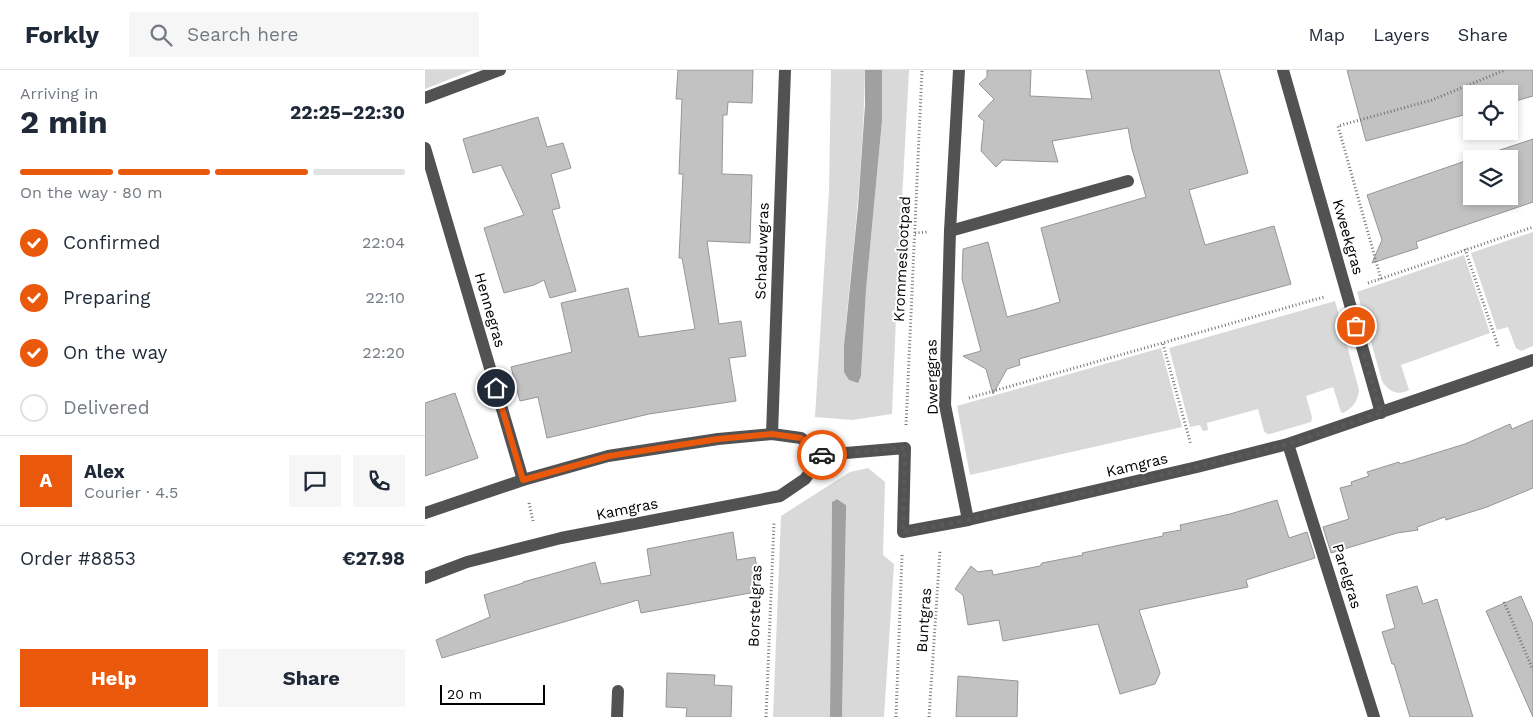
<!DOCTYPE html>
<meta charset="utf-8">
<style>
body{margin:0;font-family:"Work Sans",sans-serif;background:#f6f6f7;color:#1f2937;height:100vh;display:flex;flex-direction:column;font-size:19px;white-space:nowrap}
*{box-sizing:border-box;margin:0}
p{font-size:16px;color:#747a83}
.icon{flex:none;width:28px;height:28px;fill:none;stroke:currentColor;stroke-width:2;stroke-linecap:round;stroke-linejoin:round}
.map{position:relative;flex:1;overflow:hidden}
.details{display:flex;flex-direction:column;background:#fff;width:425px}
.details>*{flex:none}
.tools{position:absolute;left:1038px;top:15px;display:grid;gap:10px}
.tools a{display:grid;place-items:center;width:55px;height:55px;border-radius:0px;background:#fff;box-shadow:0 2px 8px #0003;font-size:25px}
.scale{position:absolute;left:15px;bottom:12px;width:105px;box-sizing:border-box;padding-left:5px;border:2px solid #000;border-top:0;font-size:14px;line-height:18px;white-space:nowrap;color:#000;-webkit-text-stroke:4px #fff;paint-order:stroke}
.pin{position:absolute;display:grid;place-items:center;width:42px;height:42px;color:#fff;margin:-21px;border:2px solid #fff;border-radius:50%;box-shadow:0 1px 5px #0007}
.courier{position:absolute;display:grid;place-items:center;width:50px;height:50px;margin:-25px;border:4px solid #ea580c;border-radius:50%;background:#fff;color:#222;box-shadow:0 1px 6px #0007}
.headline em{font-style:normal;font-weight:700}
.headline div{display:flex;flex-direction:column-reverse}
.headline{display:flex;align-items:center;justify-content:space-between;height:85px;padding:0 20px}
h1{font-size:32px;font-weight:700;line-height:38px}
.bar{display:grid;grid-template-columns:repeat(4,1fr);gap:8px 5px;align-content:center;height:60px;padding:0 20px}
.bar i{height:6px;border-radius:4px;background:#e0e1e3}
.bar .on{background:#ea580c}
.bar p{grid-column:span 4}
.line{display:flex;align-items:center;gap:12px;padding:0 20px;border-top:1px solid #e0e1e3}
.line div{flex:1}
.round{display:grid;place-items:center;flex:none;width:52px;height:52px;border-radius:0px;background:#f6f6f7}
ol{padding:0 20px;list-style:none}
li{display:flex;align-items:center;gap:15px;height:55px}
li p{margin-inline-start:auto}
li .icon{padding:5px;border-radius:50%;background:#ea580c;color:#fff;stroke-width:4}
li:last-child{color:#747a83}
li i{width:28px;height:28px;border:2px solid #e0e1e3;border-radius:50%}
.button{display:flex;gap:10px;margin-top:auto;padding:10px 20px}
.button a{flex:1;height:58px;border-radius:0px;background:#ea580c;color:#fff;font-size:20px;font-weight:700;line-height:58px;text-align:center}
.button a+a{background:#f6f6f7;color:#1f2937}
header{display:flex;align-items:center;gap:30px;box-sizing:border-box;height:70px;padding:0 25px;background:#fff;border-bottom:1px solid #e0e1e3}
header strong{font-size:24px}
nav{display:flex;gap:28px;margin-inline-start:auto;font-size:18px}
.search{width:350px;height:45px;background:#f6f6f7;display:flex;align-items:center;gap:12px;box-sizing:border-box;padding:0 18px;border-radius:0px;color:#747a83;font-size:19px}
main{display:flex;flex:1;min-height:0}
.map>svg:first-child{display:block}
.green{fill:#d9d9d9}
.water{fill:#a0a0a0}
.building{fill:#c2c2c2;stroke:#969696}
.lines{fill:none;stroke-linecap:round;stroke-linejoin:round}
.path{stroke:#747474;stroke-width:3;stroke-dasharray:1 2.5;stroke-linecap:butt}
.minor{stroke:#525252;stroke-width:12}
.done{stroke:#595959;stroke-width:5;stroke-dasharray:0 9}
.route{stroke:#ea580c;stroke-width:6}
.labels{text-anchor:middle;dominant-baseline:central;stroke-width:4;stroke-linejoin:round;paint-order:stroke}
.street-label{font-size:15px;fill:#000;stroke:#fff}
</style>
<header>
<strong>Forkly</strong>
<div class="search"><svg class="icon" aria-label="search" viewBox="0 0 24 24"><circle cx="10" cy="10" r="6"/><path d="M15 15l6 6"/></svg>Search here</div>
<nav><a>Map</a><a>Layers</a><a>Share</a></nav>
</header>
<main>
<section class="details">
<div class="headline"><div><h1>2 min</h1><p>Arriving in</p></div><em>22:25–22:30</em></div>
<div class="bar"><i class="on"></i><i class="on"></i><i class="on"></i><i></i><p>On the way · 80 m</p></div>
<ol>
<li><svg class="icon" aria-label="check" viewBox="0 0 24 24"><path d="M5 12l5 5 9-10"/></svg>Confirmed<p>22:04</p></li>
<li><svg class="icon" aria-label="check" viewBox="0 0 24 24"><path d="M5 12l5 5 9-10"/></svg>Preparing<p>22:10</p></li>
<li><svg class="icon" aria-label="check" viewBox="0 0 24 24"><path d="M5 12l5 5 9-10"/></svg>On the way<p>22:20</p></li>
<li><i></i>Delivered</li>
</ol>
<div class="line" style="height:90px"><b class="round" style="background:#ea580c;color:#fff">A</b><div><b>Alex</b><p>Courier · 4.5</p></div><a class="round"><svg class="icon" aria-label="chat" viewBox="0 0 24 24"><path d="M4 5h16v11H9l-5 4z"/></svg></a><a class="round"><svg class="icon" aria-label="phone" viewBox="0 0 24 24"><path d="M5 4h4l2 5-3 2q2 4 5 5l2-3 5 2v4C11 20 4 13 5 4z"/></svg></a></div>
<div class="line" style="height:65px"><div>Order #8853</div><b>€27.98</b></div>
<div class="button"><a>Help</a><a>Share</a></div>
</section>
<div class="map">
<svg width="1108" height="647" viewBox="0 0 1108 647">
<rect width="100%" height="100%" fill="#fff"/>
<g class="green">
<path d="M 0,0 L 48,0 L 0,19 Z"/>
<path d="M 406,0 L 440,0 C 439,61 434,123 428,184 C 424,223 419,263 419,302 L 436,306 L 441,220 L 457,51 L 457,0 L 484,0 L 472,223 L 467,344 L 427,350 L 390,347 L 404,121 Z"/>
<path d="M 1108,162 L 1108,276 L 1096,281 L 1091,278 L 1083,257 L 1072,260 L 1046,183 Z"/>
<path d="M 1039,185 L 1065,263 L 976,295 L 984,320 C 973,326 964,322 957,311 L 932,222 Z"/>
<path d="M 910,231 L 934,320 C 933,331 928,338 918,343 L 916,342 L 908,317 L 881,326 L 887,347 L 886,352 L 845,364 L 842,364 L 839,361 L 833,339 L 782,353 L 783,360 L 778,361 L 775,355 L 765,357 L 744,278 Z"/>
<path d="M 736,278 L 757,357 L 545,405 L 532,336 Z"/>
<path d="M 443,398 L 460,412 L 458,485 L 469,494 L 459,647 L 417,647 L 421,443 L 421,435 L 412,429 L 407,432 L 405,647 L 348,647 L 356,446 L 425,402 Z"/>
</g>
<g class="water">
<path d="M 440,0 L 457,0 L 457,51 L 441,220 L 436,306 L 433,313 L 424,310 L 419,302 L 419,276 L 433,137 L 440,35 Z"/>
<path d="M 412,429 L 421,435 L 421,443 L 417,647 L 405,647 L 407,432 Z"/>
</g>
<g class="building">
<path d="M 253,0 L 328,0 L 327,33 L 303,32 L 302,45 L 298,45 L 297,104 L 327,105 L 325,173 L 282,171 L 294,254 L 316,251 L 321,286 L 304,288 L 311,331 L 224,344 L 122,368 L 113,327 L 95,331 L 86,297 L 147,282 L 136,233 L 203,218 L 214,267 L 270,259 L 257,188 L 254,188 L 258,104 L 254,104 L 257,29 L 251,29 Z"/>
<path d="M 562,0 L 606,0 L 605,26 L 667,29 L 661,0 L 794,0 L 823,103 L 764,120 L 780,175 L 849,156 L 866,214 L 594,289 L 595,295 L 582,299 L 568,324 L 561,299 L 538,286 L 556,281 L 537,209 L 538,179 L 563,172 L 582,247 L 608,240 L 635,232 L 616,158 L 721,127 L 707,79 L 703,58 L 627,71 L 633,92 L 578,90 L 571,97 L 556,81 L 559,51 L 553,46 L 569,29 L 554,14 L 562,7 Z"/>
<path d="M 922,0 L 1108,0 L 1108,26 L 1084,33 L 1084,24 L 1046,24 L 1046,43 L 941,71 Z"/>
<path d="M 113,47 L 122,77 L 138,73 L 146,98 L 126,104 L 135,138 L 127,140 L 151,221 L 125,228 L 119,210 L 109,215 L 79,223 L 59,158 L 99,145 L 76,95 L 48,103 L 38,69 Z"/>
<path d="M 1108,69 L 1108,132 L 991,172 L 993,178 L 947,193 L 957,170 L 942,125 L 1046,89 L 1046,126 L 1084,126 L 1084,89 L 1048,89 Z"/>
<path d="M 30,323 L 53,388 L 0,406 L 0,333 Z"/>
<path d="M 1108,350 L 1108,418 L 1062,437 L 1021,450 L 1020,447 L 992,457 L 993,460 L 972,463 L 906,483 L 898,457 L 924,449 L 915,418 L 927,415 L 926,412 L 944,406 L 942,402 L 974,392 L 975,394 L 1040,374 L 1085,354 L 1087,359 Z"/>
<path d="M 852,430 L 864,468 L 882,462 L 890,488 L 821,510 L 823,517 L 714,540 L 735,603 L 730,614 L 695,624 L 673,554 L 578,571 L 574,550 L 543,555 L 538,525 L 530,519 L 546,496 L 553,502 L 567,500 L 568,505 L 615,496 L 617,493 L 658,485 L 657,483 L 738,466 L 738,463 L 756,460 L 755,455 L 805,444 Z"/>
<path d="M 308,462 L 312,490 L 330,487 L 336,521 L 216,543 L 213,530 L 17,588 L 11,570 L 65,547 L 59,525 L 98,513 L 98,512 L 170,492 L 176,514 L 226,505 L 222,479 Z"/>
<path d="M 992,516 L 998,534 L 1012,529 L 1048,647 L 985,647 L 969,594 L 967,594 L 957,562 L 970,558 L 961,525 Z"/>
<path d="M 1096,526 L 1108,554 L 1108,647 L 1061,541 Z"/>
<path d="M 242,603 L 290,605 L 289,615 L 307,616 L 306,647 L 261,647 L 262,638 L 241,637 Z"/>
<path d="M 533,606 L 593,611 L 592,647 L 531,647 Z"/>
</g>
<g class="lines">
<g class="path">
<path d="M 490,163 L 502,162"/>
<path d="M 1040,179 L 1073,276"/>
<path d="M 956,209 L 913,56 L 1007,30 L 1080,0"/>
<path d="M 943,213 L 1108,157"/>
<path d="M 738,274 L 766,375"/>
<path d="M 544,328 L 899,227"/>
<path d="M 481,355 L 497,0"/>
<path d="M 104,433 L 108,451"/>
<path d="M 1079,532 L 1108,600"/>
<path d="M 341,647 L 349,453"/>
<path d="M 471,647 L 477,485"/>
<path d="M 504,647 L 515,481"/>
</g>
<g class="minor">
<path d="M 534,0 L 525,161 L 520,335 L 543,450"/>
<path d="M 858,0 L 956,343"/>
<path d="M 0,28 L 75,0"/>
<path d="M 0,78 L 98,410"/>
<path d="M 525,161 L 703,111"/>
<path d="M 347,364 L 360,0"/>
<path d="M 863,374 L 949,647"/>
<path d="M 0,443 L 98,410 L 183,386 L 293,369 L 347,364 L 376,368 L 397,385 L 480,378 L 478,462 L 543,450 L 772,397 L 863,374 L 1108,290"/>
<path d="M 0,508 L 42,492 L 136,468 L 355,426 L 380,409 L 397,385"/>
<path d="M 192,647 L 193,621"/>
</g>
</g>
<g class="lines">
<path class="done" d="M 397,385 L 480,378 L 478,462 L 543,450 L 772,397 L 863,374 L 956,343 L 931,256"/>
<path class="route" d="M 71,318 L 98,410 L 184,386 L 293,369 L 347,364 L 376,368 L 397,385"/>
</g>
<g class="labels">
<g class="street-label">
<text transform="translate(923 167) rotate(74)">Kweekgras</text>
<text transform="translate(337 181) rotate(-88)">Schaduwgras</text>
<text transform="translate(477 189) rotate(-87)">Krommeslootpad</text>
<text transform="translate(65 240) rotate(74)">Hennegras</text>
<text transform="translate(507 307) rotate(-91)">Dwerggras</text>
<text transform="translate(712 395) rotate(-13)">Kamgras</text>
<text transform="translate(202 439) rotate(-11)">Kamgras</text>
<text transform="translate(922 506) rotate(73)">Parelgras</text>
<text transform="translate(330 536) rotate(-88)">Borstelgras</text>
<text transform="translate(499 550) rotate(-86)">Buntgras</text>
</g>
</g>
</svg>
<div class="tools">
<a><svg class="icon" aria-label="locate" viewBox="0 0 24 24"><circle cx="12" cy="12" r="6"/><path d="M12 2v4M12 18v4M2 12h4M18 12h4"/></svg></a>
<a><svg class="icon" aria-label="layers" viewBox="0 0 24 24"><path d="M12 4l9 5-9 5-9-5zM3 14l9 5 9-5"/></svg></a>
</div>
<div class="scale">20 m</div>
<div class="pin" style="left:931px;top:256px;background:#ea580c"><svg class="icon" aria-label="bag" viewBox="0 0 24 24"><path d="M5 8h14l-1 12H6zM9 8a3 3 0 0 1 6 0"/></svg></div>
<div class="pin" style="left:71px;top:318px;background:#1f2937"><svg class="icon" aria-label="home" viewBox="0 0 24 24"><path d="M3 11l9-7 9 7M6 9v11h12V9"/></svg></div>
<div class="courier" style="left:397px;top:385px"><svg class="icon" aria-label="car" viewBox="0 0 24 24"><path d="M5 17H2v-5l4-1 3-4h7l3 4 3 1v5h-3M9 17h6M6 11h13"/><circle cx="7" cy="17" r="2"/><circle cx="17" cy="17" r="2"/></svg></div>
</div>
</main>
